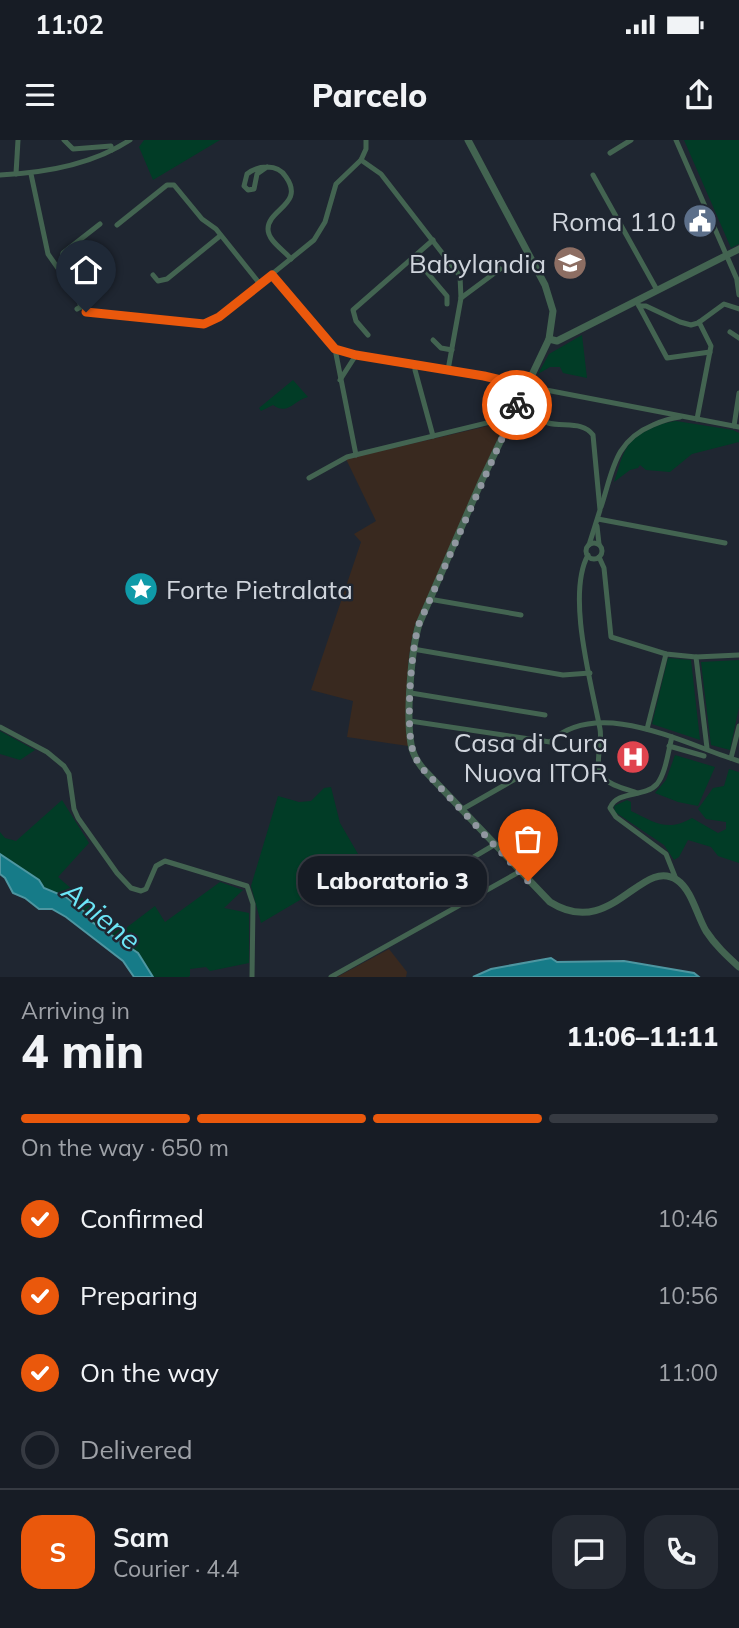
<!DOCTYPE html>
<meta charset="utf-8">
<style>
body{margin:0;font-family:Mulish,sans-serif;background:#242932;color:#f1f3f6;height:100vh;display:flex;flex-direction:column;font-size:26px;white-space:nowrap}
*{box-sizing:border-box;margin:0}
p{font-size:23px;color:#9ea1a7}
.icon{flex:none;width:38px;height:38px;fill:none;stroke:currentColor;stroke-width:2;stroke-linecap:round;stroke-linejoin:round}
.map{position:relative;height:837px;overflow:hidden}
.drawer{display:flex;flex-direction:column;background:#171c25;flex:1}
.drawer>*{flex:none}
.pin{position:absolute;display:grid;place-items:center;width:60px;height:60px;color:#fff;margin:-72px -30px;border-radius:50% 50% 50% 0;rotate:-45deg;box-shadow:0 0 7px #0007}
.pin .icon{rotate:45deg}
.courier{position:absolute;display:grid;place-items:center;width:70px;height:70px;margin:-35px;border:5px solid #ea580c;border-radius:50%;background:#fff;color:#222;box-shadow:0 2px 9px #0007}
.bubble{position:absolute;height:49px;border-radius:21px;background:#171c25;box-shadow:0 2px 5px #0004,0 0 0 2px #363a42;font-size:23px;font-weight:800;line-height:49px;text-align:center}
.head em{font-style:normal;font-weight:800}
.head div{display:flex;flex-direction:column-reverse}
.head{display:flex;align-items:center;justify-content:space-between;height:119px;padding:0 21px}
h1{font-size:46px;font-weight:800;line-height:52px}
.bar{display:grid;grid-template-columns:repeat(4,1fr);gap:10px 7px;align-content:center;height:84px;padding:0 21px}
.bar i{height:9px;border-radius:5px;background:#363a42}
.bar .selected{background:#ea580c}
.bar p{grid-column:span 4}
.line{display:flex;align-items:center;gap:18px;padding:0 21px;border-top:2px solid #363a42}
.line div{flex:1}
.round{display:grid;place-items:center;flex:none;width:74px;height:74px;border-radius:21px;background:#242932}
ol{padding:0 21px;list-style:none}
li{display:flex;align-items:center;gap:21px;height:77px}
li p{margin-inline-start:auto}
li .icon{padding:7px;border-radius:50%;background:#ea580c;color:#fff;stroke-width:4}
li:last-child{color:#9ea1a7}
li i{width:38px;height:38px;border:4px solid #363a42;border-radius:50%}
.status{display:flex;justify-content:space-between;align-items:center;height:49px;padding:0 35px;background:#171c25;direction:ltr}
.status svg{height:19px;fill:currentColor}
header{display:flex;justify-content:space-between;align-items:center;height:91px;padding:0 21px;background:#171c25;font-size:32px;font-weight:800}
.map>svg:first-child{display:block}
.industrial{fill:#39291f}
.green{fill:#013c26}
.water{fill:#167b88;stroke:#4e96a1;stroke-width:2}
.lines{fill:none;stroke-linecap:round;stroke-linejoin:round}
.minor{stroke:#436451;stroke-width:5}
.tertiary{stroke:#436451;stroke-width:7}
.done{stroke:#9197a0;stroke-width:7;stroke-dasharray:0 12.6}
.route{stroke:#ea580c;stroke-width:9}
.labels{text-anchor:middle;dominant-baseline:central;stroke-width:5;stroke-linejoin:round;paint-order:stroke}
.poi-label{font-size:26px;fill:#cfd4dc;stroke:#1f2631;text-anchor:end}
.water-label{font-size:28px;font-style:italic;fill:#6ce6f7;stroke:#1f2631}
</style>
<div class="status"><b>11:02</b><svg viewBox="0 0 49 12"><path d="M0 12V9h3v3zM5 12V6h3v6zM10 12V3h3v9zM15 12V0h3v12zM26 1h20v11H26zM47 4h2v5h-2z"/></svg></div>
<header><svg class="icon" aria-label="menu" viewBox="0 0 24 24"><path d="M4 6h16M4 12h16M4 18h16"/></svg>Parcelo<svg class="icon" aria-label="share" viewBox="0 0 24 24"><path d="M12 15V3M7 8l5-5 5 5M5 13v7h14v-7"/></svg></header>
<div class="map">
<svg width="739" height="837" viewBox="0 0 739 837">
<rect width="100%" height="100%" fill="#1f2631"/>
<g class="industrial">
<path d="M 505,282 L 415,485 L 411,502 L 408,525 L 408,606 L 347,597 L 353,561 L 311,550 L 361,402 L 354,394 L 376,381 L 346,319 Z"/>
<path d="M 389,809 L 407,832 L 406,837 L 337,837 Z"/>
</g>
<g class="green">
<path d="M 144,0 L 220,0 L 153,40 L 139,7 Z"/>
<path d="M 684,0 L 739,0 L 739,104 L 731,108 Z"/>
<path d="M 582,195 L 587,238 L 563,233 L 560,227 L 550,227 L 538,234 L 549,214 Z"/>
<path d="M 293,240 L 308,257 C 294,260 288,276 273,265 L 261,271 L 259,268 Z"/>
<path d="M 676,281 L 733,290 L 739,293 L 739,302 L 692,314 L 670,332 L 646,330 L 640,325 L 638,328 L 630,330 L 614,342 C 618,332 620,319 626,309 C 634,294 659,283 676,281 Z"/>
<path d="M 668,518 L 691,520 L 700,600 L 652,584 Z"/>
<path d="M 739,520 L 739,567 L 730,610 L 711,605 L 701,522 Z"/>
<path d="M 0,591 L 35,610 L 20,620 L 0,614 Z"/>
<path d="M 675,615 L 715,627 L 698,666 L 678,662 L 655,653 L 666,640 Z"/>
<path d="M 729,629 L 739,632 L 739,723 L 718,716 L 711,707 L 688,700 L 679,717 L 674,720 L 664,705 L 615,672 L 614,666 L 627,660 L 631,662 L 631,671 C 656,683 667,692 692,678 L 718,693 L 726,689 L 726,682 L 706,679 L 698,669 L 713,648 L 724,646 Z"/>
<path d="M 331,647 L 340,683 L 365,726 L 327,744 L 261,783 L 251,746 L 278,656 L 299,662 L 311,661 L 324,648 Z"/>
<path d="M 62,660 L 89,703 L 58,737 L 104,777 L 126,788 L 155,766 L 165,782 L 220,742 L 243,750 L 224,768 L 249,773 L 249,823 L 210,831 L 206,827 L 190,829 L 190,836 L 188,837 L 153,837 L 138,813 L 89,780 C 83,762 60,756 45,748 C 29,740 14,724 0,714 L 0,692 L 5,698 L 16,701 Z"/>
</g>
<g class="water">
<path d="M 0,714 L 39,740 L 44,748 L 66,757 L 86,773 L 89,780 L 138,813 L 153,837 L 134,837 L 123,821 L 66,777 L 52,769 L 39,769 L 25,758 L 13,753 L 5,738 L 0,734 Z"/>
<path d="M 551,818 L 557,822 L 624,821 L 694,833 L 699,837 L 473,837 L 491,829 Z"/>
</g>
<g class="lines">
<g class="minor">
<path d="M 64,0 L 73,9 L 111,6 L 112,10"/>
<path d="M 676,0 L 739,144"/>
<path d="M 610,13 L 631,0"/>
<path d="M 361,20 L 381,34 L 460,136 L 461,158 L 448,230"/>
<path d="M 267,27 L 257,34 L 254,49 L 248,50 L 244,46 L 247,34 C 253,29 259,27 267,27 C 275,27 282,30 286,37 C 305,64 268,69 268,89 C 268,101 284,110 291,119"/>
<path d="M 16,34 L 18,0"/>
<path d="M 31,34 L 48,114 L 74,151 L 81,166"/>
<path d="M 0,35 C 44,33 92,25 130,0"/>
<path d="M 593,35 L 657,150"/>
<path d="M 117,85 L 167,45 L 174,45 L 202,79 L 216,89 L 260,144"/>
<path d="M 414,117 L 447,156 L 447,164"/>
<path d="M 153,135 L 158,141 L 167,139 L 220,96"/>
<path d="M 272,135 L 335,209 L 356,315"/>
<path d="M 737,141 L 739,155"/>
<path d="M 77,143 L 85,136 L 87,131"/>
<path d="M 71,147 L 77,143 L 62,118 L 63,113 L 100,84"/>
<path d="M 461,158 L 500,129"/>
<path d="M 638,164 L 667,218 L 710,212"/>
<path d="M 639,166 L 646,166 L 680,182 L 691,185 L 698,183 L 724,164 L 739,169"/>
<path d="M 77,169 L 82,166 L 86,171 L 196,184 L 207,183 L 219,177 L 314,100 L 325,82 L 336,44 L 361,20 L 366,9 L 366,0"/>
<path d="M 730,192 L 739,198"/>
<path d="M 368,195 L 356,181 L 353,170 L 433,100"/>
<path d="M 433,200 L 441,208 L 452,210"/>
<path d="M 335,209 C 394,228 459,228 520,245 L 739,287"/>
<path d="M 415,230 L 433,296"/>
<path d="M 340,240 L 356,215"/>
<path d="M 522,255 L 533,262 L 548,283 C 564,287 583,281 593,295 L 600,370 L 589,405"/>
<path d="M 697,279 L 711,206 L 699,182"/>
<path d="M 734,286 L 739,253"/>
<path d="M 309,338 L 347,317 L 511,277"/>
<path d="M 601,367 C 613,331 614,301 653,285 C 662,281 670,278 680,277"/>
<path d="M 598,379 L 725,403"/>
<path d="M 597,386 L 599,404"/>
<circle cx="594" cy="411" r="8"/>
<path d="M 588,415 C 566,455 592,546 600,589 C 603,604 593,623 603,637 C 610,646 627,649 637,653"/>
<path d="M 599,417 L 604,428 L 611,497 L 666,514 L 696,517"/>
<path d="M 429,459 L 521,475"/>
<path d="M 413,509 L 563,535 L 590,533"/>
<path d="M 411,553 L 545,575"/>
<path d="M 410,581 L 550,602 C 599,556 686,605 739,621"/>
<path d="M 0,587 L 47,612 L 64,626 L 69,634 L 74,669 L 78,678 L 117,733 L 131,748 L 141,751 L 146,749 L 156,726 L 165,721 L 247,746 L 253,764 L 252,837"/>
<path d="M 647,589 L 666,514"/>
<path d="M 672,597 C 668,611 666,633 657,644 C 645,658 617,650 610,668 L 616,677 L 666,714 L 676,739"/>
<path d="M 669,606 L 704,616"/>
<path d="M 707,608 L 696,517 L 739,515"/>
<path d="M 731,618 L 739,586"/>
<path d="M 461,670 L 531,630"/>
<path d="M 435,740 L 494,705"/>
<path d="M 331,837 L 519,732"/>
</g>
<g class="tertiary">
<path d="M 468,0 L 545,145 L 553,171 L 549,199 L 482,340 L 419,484 C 411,511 406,576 411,604 C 413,616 419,625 427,633 L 550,762 C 612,801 641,716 677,740 C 692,750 697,776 706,791 C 715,805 727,816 739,827"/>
<path d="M 549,199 L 557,201 L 563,198 L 739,109"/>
</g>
</g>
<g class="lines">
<path class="done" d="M 517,265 L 419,484 C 411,509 406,581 412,607 C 413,614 417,621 421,627 L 528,741"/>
<path class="route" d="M 86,172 L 204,184 L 219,177 L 272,135 L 335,209 L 356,215 L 484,236 L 526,246 L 517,265"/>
</g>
<defs>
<g id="civic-disc" transform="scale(1.75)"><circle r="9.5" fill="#5c6f8a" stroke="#1f2631"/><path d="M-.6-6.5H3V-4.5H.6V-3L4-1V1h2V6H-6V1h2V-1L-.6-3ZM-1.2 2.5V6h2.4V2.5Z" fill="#fff"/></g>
<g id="school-disc" transform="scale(1.75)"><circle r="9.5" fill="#8d6e63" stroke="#1f2631"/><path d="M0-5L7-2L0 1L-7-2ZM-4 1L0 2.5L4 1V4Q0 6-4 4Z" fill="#fff"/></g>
<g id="sight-disc" transform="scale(1.75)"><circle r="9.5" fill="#0f9aa8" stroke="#1f2631"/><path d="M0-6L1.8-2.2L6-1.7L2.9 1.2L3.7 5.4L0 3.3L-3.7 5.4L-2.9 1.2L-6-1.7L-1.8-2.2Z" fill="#fff"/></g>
<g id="hospital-disc" transform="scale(1.75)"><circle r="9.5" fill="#e0444e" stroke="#1f2631"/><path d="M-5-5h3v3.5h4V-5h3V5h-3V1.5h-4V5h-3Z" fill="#fff"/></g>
</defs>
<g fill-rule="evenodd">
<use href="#civic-disc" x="700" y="81"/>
<use href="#school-disc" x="570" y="123"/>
<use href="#sight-disc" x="141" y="449"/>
<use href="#hospital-disc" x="633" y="617"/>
</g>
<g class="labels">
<g class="poi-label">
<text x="676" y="81">Roma 110</text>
<text x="546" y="123">Babylandia</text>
<text x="166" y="449" text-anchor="start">Forte Pietralata</text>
<text x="608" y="602">Casa di Cura<tspan x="608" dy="30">Nuova ITOR</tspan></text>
</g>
<g class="water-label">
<text transform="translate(102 775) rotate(39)">Aniene</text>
</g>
</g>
</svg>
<div class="pin" style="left:528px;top:741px;background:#ea580c"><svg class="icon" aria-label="bag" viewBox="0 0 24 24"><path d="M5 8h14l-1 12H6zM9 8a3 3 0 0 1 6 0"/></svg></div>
<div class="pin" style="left:86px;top:172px;background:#1f2937"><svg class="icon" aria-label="home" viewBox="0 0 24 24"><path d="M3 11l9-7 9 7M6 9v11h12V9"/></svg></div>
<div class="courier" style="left:517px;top:265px"><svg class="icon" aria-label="bike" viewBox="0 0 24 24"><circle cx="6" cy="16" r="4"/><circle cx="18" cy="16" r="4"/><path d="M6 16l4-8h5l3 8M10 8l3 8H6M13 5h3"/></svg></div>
<div class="bubble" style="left:298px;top:716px;width:189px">Laboratorio 3</div>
</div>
<section class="drawer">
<div class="head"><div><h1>4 min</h1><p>Arriving in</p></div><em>11:06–11:11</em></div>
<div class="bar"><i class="selected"></i><i class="selected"></i><i class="selected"></i><i></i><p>On the way · 650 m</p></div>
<ol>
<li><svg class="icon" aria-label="check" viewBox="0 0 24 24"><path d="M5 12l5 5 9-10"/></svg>Confirmed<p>10:46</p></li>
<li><svg class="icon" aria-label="check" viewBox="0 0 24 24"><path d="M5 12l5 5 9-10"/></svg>Preparing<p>10:56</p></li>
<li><svg class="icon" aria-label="check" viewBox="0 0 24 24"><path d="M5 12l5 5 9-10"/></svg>On the way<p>11:00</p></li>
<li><i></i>Delivered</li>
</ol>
<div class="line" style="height:126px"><b class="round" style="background:#ea580c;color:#fff">S</b><div><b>Sam</b><p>Courier · 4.4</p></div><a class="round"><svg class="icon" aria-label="chat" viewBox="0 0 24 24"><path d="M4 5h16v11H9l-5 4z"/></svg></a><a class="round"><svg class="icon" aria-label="phone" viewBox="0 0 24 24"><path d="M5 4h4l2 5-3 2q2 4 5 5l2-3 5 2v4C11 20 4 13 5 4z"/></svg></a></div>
</section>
